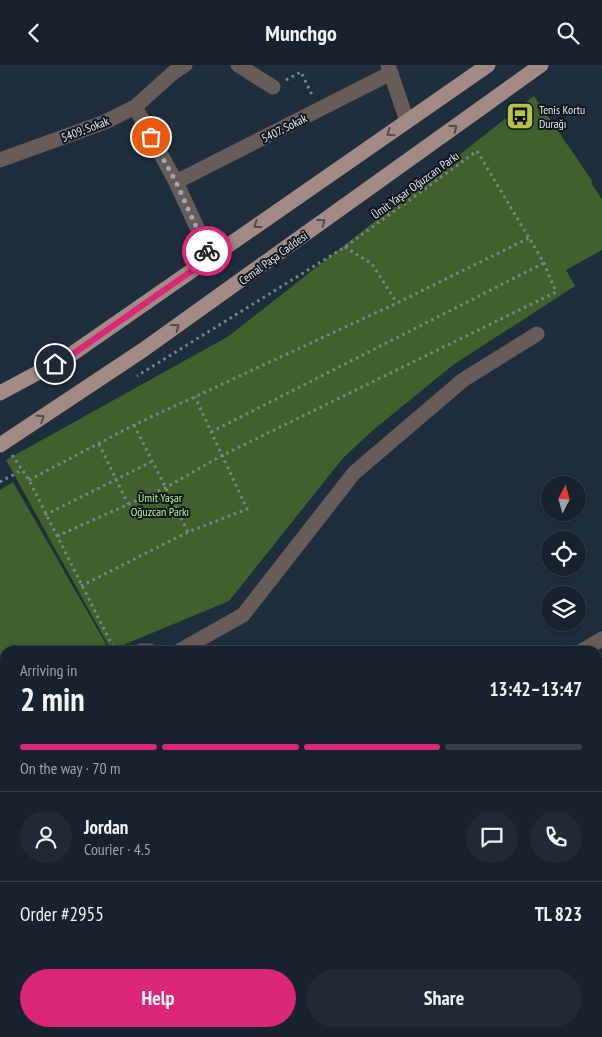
<!DOCTYPE html>
<meta charset="utf-8">
<style>
body{margin:0;font-family:"PT Sans Narrow",sans-serif;background:#202a36;color:#f1f3f6;height:100vh;display:flex;flex-direction:column;font-size:19px;white-space:nowrap}
*{box-sizing:border-box;margin:0}
p{font-size:16px;color:#9ea4aa}
.icon{flex:none;width:28px;height:28px;fill:none;stroke:currentColor;stroke-width:2;stroke-linecap:round;stroke-linejoin:round}
.map{position:relative;flex:1;overflow:hidden}
.panel{position:absolute;left:0px;top:581px;width:602px;height:391px;display:flex;flex-direction:column;background:#17222e;border-radius:15px 15px 0 0;box-shadow:0 2px 8px #0003,0 0 0 1px #363f4a}
.panel>*{flex:none}
.needle{width:32px;rotate:6deg}
.buttons{position:absolute;left:541px;top:411px;display:grid;gap:10px}
.buttons a{display:grid;place-items:center;width:45px;height:45px;border-radius:50%;background:#17222e;box-shadow:0 2px 8px #0003,0 0 0 1px #363f4a;font-size:25px}
.pin{position:absolute;display:grid;place-items:center;width:42px;height:42px;color:#fff;margin:-21px;border:2px solid #fff;border-radius:50%;box-shadow:0 1px 5px #0007}
.courier{position:absolute;display:grid;place-items:center;width:50px;height:50px;margin:-25px;border:4px solid #db2777;border-radius:50%;background:#fff;color:#222;box-shadow:0 1px 6px #0007}
.headline em{font-style:normal;font-weight:700}
.headline div{display:flex;flex-direction:column-reverse}
.headline{display:flex;align-items:center;justify-content:space-between;height:85px;padding:0 20px}
h1{font-size:32px;font-weight:700;line-height:38px}
.bar{display:grid;grid-template-columns:repeat(4,1fr);gap:8px 5px;align-content:center;height:60px;padding:0 20px}
.bar i{height:6px;border-radius:4px;background:#363f4a}
.bar .current{background:#db2777}
.bar p{grid-column:span 4}
.line{display:flex;align-items:center;gap:12px;padding:0 20px;border-top:1px solid #363f4a}
.line div{flex:1}
.round{display:grid;place-items:center;flex:none;width:52px;height:52px;border-radius:26px;background:#202a36}
.cta{display:flex;gap:10px;margin-top:auto;padding:10px 20px}
.cta a{flex:1;height:58px;border-radius:30px;background:#db2777;color:#fff;font-size:20px;font-weight:700;line-height:58px;text-align:center}
.cta a+a{background:#202a36;color:#f1f3f6}
header{display:flex;justify-content:space-between;align-items:center;height:65px;padding:0 20px;background:#17222e;font-size:22px;font-weight:700}
.map>svg:first-child{display:block}
.green{fill:#40612c}
.lines{fill:none;stroke-linecap:round;stroke-linejoin:round}
.path{stroke:#788592;stroke-width:3;stroke-dasharray:2.5 4;stroke-linecap:butt}
.minor{stroke:#685c59;stroke-width:15}
.major{stroke:#a28b85;stroke-width:15}
.oneway{stroke:#514b4b}
.done{stroke:#9ca8b4;stroke-width:5;stroke-dasharray:0 9}
.route{stroke:#db2777;stroke-width:6}
.labels{text-anchor:middle;dominant-baseline:central;stroke-width:4;stroke-linejoin:round;paint-order:stroke}
.poi-label{font-size:12px;fill:#e0eaf4;stroke:#0f161c;text-anchor:start}
.street-label{font-size:12px;fill:#e0eaf4;stroke:#0f161c}
.park-label{font-size:12px;fill:#b4f68e;stroke:#0f161c}
</style>
<header><svg class="icon" aria-label="back" viewBox="0 0 24 24"><path d="M15 5l-7 7 7 7"/></svg>Munchgo<svg class="icon" aria-label="search" viewBox="0 0 24 24"><circle cx="10" cy="10" r="6"/><path d="M15 15l6 6"/></svg></header>
<div class="map">
<svg width="602" height="972" viewBox="0 0 602 972">
<rect width="100%" height="100%" fill="#1f2e3d"/>
<g class="green">
<path d="M 534,31 L 593,117 L 591,118 L 602,134 L 602,185 L 566,205 L 575,221 L 453,300 L 372,366 L 343,393 L 229,536 L 111,585 L 6,395 L 229,271 Z"/>
<path d="M 13,417 L 110,586 L 5,586 L 5,649 L 0,652 L 0,425 Z"/>
</g>
<g class="lines">
<g class="path">
<path d="M 286,15 L 301,7 L 313,32"/>
<path d="M 345,182 L 372,199 L 397,238"/>
<path d="M 134,360 L 188,467"/>
<path d="M 211,367 L 544,198"/>
<path d="M 99,379 L 128,439"/>
<path d="M 12,390 L 29,415 L 115,586"/>
<path d="M 29,415 L 134,360 L 397,238 L 529,173"/>
<path d="M 0,417 L 22,405"/>
<path d="M 45,450 L 151,397"/>
<path d="M 57,471 L 165,423 L 221,391 L 556,227 L 544,198 L 477,86 L 345,182 L 137,311"/>
<path d="M 81,521 L 188,467 L 247,444 L 195,332"/>
</g>
<g class="minor">
<path d="M 238,0 L 273,22"/>
<path d="M 388,0 L 407,56"/>
<path d="M 135,42 L 176,117 L 211,193"/>
<path d="M 0,95 L 105,57 L 135,42 L 174,7 L 185,0"/>
<path d="M 176,117 L 391,8"/>
<path d="M 141,586 L 150,586"/>
<path d="M 179,586 L 243,550 L 354,408 L 463,315 L 537,269"/>
<path d="M 582,586 L 602,574"/>
<path d="M 0,665 L 5,662"/>
<path d="M 598,876 L 602,884"/>
<path d="M 0,908 L 5,903"/>
<path d="M 281,968 L 284,972"/>
<path d="M 328,972 L 329,968"/>
</g>
<g class="major">
<path d="M 0,328 L 69,291 L 488,0"/>
<path d="M 0,380 L 143,285 L 541,0"/>
</g>
</g>
<defs><path id="oneway-chevron" d="M-2-3.5L2.5 0L-2 3.5" fill="none" stroke-width="1.6" stroke-linecap="round" stroke-linejoin="round" transform="scale(1.25)"/></defs>
<g class="oneway">
<use href="#oneway-chevron" transform="translate(454 63) rotate(-36)"/>
<use href="#oneway-chevron" transform="translate(390 68) rotate(145)"/>
<use href="#oneway-chevron" transform="translate(322 157) rotate(-36)"/>
<use href="#oneway-chevron" transform="translate(257 160) rotate(145)"/>
<use href="#oneway-chevron" transform="translate(176 262) rotate(-36)"/>
<use href="#oneway-chevron" transform="translate(41 353) rotate(-33)"/>
</g>
<g class="lines">
<path class="done" d="M 151,72 L 176,117 L 207,186"/>
<path class="route" d="M 55,299 L 70,291 L 210,193 L 207,186"/>
</g>
<defs>
<g id="bus-square" transform="scale(1.4375)"><rect x="-9" y="-9" width="18" height="18" rx="4" fill="#b3c24b" stroke="#0f161c"/><path d="M-5-6H5V4H4V6H2V4H-2V6H-4V4H-5ZM-3.5-4V0h7V-4ZM-3.5 1.2v1.5H-2V1.2ZM2 1.2v1.5H3.5V1.2Z" fill="#111"/></g>
</defs>
<g fill-rule="evenodd">
<use href="#bus-square" x="520" y="51"/>
</g>
<g class="labels">
<g class="poi-label">
<text x="539" y="44">Tenis Kortu<tspan x="539" dy="14">Durağı</tspan></text>
</g>
<g class="street-label">
<text transform="translate(284 63) rotate(-27)">5407. Sokak</text>
<text transform="translate(85 64) rotate(-21)">5409. Sokak</text>
<text transform="translate(415 120) rotate(-36)">Ümit Yaşar Oğuzcan Parkı</text>
<text transform="translate(273 193) rotate(-36)">Cemal Paşa Caddesi</text>
</g>
<g class="park-label">
<text x="160" y="432">Ümit Yaşar<tspan x="160" dy="14">Oğuzcan Parkı</tspan></text>
</g>
</g>
</svg>
<div class="buttons">
<a><svg class="needle" viewBox="-14 -14 28 28"><path d="M0-13l5 13h-10z" fill="#e53935"/><path d="M0 13l5-13h-10z" fill="#9ea4aa"/></svg></a>
<a><svg class="icon" aria-label="locate" viewBox="0 0 24 24"><circle cx="12" cy="12" r="6"/><path d="M12 2v4M12 18v4M2 12h4M18 12h4"/></svg></a>
<a><svg class="icon" aria-label="layers" viewBox="0 0 24 24"><path d="M12 4l9 5-9 5-9-5zM3 14l9 5 9-5"/></svg></a>
</div>
<div class="pin" style="left:151px;top:72px;background:#ea580c"><svg class="icon" aria-label="bag" viewBox="0 0 24 24"><path d="M5 8h14l-1 12H6zM9 8a3 3 0 0 1 6 0"/></svg></div>
<div class="pin" style="left:55px;top:299px;background:#1f2937"><svg class="icon" aria-label="home" viewBox="0 0 24 24"><path d="M3 11l9-7 9 7M6 9v11h12V9"/></svg></div>
<div class="courier" style="left:207px;top:186px"><svg class="icon" aria-label="bike" viewBox="0 0 24 24"><circle cx="6" cy="16" r="4"/><circle cx="18" cy="16" r="4"/><path d="M6 16l4-8h5l3 8M10 8l3 8H6M13 5h3"/></svg></div>
<section class="panel">
<div class="headline"><div><h1>2 min</h1><p>Arriving in</p></div><em>13:42–13:47</em></div>
<div class="bar"><i class="current"></i><i class="current"></i><i class="current"></i><i></i><p>On the way · 70 m</p></div>
<div class="line" style="height:90px"><a class="round"><svg class="icon" aria-label="person" viewBox="0 0 24 24"><circle cx="12" cy="8" r="4"/><path d="M4 21q1-7 8-7t8 7"/></svg></a><div><b>Jordan</b><p>Courier · 4.5</p></div><a class="round"><svg class="icon" aria-label="chat" viewBox="0 0 24 24"><path d="M4 5h16v11H9l-5 4z"/></svg></a><a class="round"><svg class="icon" aria-label="phone" viewBox="0 0 24 24"><path d="M5 4h4l2 5-3 2q2 4 5 5l2-3 5 2v4C11 20 4 13 5 4z"/></svg></a></div>
<div class="line" style="height:65px"><div>Order #2955</div><b>TL 823</b></div>
<div class="cta"><a>Help</a><a>Share</a></div>
</section>
</div>
